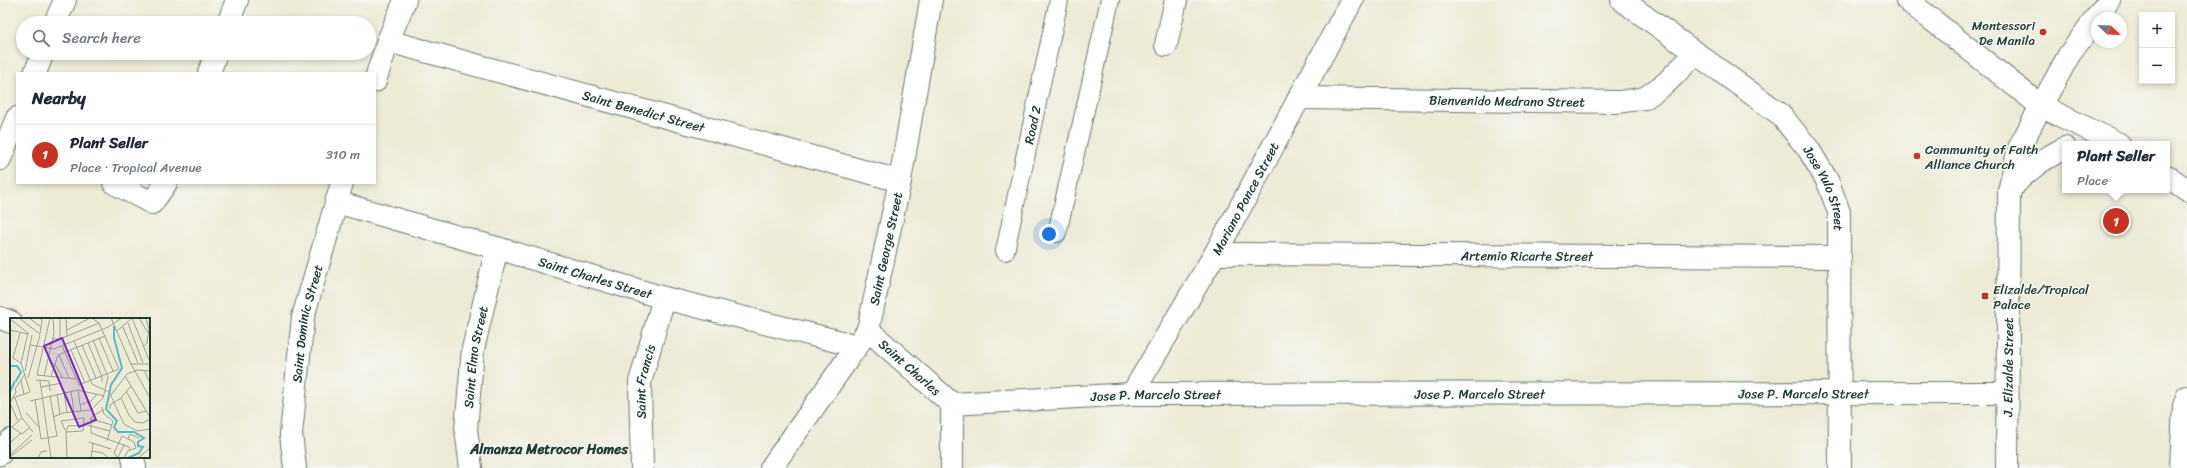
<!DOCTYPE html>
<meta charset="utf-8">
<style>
:root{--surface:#fff;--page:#f6f6f7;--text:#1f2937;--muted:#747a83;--line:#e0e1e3;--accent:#c8321e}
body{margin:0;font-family:Sriracha,sans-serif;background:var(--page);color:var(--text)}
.controls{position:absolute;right:12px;top:12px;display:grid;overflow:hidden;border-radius:0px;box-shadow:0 2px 6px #0003}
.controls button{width:36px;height:36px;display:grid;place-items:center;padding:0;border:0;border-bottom:1px solid var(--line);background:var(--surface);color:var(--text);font:20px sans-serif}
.compass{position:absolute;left:2091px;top:12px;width:36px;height:36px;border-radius:50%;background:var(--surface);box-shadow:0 2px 6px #0003;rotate:113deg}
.you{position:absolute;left:1049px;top:234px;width:14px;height:14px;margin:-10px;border:3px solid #fff;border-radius:50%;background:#1a73e8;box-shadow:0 0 0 6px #1a73e833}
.badge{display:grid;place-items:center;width:26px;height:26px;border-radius:50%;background:var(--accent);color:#fff;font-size:13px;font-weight:700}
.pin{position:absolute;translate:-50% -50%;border:2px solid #fff;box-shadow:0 1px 4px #0006}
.popup{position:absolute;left:2062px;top:141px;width:108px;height:52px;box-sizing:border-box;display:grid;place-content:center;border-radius:0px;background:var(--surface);filter:drop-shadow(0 1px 3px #0005);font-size:13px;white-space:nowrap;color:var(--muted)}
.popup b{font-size:15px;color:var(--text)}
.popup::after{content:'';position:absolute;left:50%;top:100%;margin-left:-8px;border:8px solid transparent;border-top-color:var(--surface)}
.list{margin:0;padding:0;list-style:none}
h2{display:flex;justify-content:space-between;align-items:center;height:52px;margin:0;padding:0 16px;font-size:17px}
h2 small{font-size:13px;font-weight:400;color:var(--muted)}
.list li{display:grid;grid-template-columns:26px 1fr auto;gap:12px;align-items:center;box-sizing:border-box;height:60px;padding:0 16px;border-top:1px solid var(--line)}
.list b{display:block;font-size:15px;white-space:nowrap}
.list p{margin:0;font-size:13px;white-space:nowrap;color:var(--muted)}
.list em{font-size:13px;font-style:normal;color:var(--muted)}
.icon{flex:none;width:22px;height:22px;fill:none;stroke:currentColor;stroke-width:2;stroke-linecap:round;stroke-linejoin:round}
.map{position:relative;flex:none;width:2187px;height:468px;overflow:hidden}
.search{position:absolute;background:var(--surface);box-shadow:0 2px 6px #0003;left:16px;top:16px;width:360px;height:44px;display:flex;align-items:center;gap:10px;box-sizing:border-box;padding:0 14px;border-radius:22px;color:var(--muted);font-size:15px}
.panel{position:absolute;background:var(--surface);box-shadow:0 2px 6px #0003;left:16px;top:72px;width:360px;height:112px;border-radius:0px}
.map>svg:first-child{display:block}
</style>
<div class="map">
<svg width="2187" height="468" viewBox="0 0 2187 468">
<rect width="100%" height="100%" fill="#f6f6f2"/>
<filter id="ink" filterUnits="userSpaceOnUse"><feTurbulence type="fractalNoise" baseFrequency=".025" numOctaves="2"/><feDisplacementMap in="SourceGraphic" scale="8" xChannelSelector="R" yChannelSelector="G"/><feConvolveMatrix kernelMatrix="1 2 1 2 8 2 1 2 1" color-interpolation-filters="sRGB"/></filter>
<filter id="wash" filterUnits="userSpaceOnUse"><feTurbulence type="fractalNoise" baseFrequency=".012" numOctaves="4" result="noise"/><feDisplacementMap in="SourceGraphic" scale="16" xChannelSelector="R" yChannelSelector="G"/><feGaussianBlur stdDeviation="0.9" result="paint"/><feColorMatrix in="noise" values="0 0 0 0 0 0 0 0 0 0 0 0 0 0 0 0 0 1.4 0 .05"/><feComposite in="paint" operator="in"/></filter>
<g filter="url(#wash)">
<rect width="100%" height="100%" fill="#edead5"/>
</g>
<g filter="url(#ink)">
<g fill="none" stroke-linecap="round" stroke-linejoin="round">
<g stroke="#677a6c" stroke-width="20">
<g id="pedestrian">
<path d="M1057 233 1110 0"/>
<path id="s1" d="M1005 251 1059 0"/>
</g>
</g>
<g stroke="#677a6c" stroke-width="24">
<g id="minor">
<path id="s2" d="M1622 0 1780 114 1809 150 1828 182 1839 212 1840 468"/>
<path d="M1907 0 2041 106 2069 55 2109 0"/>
<path d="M55 23 65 0"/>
<path d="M228 23 237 0"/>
<path id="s3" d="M388 41 900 181"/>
<path d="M1166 45 1176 0"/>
<path d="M35 73 43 53"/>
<path d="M209 73 216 53"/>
<path d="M375 81 388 41 405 0"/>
<path id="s4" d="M1299 98 1619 102 1645 98 1666 83 1696 53"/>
<path d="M0 159 17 118"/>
<path d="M114 183 152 203 166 183"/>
<path id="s5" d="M336 202 497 248 664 298 857 346"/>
<path id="s6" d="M1215 254 1840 257"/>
<path d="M0 318 11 322"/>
<path id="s7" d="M868 330 952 404"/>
<path id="s8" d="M1132 394 1215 254 1352 0"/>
<path id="s9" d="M952 404 1132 394 2007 393"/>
<path d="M0 454 11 440"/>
<path d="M133 457 135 468"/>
<path id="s10" d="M295 468 291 434 303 317 342 183"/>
<path id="s11" d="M471 468 466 429 473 349 497 248"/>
<path id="s12" d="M642 468 640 382 664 298"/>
<path id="s13" d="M771 468 868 330 900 181 931 0"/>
<path d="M952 468V404"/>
<path d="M2181 468 2184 406 2187 397"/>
</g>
</g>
<g stroke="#677a6c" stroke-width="24">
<g id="tertiary">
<path d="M2167 176 2187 190"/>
<path d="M2009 191C2025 171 2043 159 2065 148"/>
<path id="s14" d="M2007 468 2009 191 2019 148 2041 106 2119 144"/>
</g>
</g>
<use href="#pedestrian" stroke="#fff" stroke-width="18"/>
<use href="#minor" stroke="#fff" stroke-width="22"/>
<use href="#tertiary" stroke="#fff" stroke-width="22"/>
</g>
</g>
<g fill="#c8321e" stroke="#f6f6f2" stroke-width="1.5">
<circle cx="2043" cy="32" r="4"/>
<circle cx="1917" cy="156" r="4"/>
<rect x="1981" y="292" width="8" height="8" rx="2"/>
</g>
<g text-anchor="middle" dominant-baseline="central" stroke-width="3" stroke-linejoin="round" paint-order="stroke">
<g font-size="13" fill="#1f3d34" stroke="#f6f6f2" text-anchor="start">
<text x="2035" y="25" text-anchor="end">Montessori<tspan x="2035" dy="15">De Manila</tspan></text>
<text x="1925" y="149">Community of Faith<tspan x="1925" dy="15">Alliance Church</tspan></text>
<text x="1993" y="289">Elizalde/Tropical<tspan x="1993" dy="15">Palace</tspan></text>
</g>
<g font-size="13" fill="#1f3d34" stroke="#f6f6f2">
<text stroke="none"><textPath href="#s4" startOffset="208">Bienvenido Medrano Street</textPath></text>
<text stroke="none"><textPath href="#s3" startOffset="265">Saint Benedict Street</textPath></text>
<text stroke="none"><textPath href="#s1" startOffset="129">Road 2</textPath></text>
<text stroke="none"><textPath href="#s2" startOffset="283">Jose Yulo Street</textPath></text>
<text stroke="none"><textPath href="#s8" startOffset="226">Mariano Ponce Street</textPath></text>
<text stroke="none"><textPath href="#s13" startOffset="252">Saint George Street</textPath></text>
<text stroke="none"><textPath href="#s6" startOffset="312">Artemio Ricarte Street</textPath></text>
<text stroke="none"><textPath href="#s5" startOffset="270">Saint Charles Street</textPath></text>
<text stroke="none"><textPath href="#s10" startOffset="146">Saint Dominic Street</textPath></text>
<text stroke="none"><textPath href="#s11" startOffset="112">Saint Elmo Street</textPath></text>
<text stroke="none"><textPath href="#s7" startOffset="56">Saint Charles</textPath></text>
<text stroke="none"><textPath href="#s14" startOffset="101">J. Elizalde Street</textPath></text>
<text stroke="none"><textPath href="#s12" startOffset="87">Saint Francis</textPath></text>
<text stroke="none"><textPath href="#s9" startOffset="528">Jose P. Marcelo Street</textPath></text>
<text stroke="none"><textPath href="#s9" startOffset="852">Jose P. Marcelo Street</textPath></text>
<text stroke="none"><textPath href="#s9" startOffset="204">Jose P. Marcelo Street</textPath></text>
</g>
<g font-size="14" font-weight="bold" fill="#1f3d34" stroke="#f6f6f2">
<text x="549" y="449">Almanza Metrocor Homes</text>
</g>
</g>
<g transform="translate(10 318)">
<rect width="140" height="140" fill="#edead5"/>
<path fill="none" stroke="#53bdcf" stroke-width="2" d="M104 8V20L112 50 101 67 96 91 107 103 104 109 108 114H124L134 120 128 124V128L133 129 129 135 118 140M0 48H7L11 54 6 63M0 74 5 63"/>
<path fill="none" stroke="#9ba595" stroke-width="1" d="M9 0 30 16 32 2 30 0M19 0 31 9M40 0 27 57 66 61M56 0 57 18M101 0 121 46 140 80M129 0 139 16M0 1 18 15 11 45 20 74 3 80M118 5 133 45M113 9 128 45M0 12 18 16M57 12 80 0M107 13 122 0 140 44M10 15 3 40 11 45M89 20 103 53M42 21H50L89 5M50 21V0M64 23 82 66 99 74 114 106 127 113 140 111M78 25 92 59V64M21 27 44 31 98 9 112 0M72 27 86 60M52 28 69 67M134 28 137 25 139 11 136 0M61 32 75 65M49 37 59 60M44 45 52 59M121 46H140M134 52 140 65M15 53 22 17M34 58 44 15 43 0M41 58 48 37 95 18M115 58 140 99M18 60 30 17M11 62 14 76M26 62 39 63 40 73M30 63 41 140M69 67 109 51 89 5 82 0M31 69 52 65M68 72 71 93M61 73 64 94M116 73 128 95 136 93M54 75 57 94M47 76 50 96M101 77 117 56 127 52 140 53M5 80 12 100 23 114M111 80 119 97 125 104 133 105 140 101M25 81 31 121 47 118 40 78M20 83 68 72 94 78M70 87 81 83 87 76M92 89 94 96 103 103 97 123M100 91V87L111 80 121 68M93 92 81 99V115L119 129 120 132M16 95 29 109M43 99 53 95 81 92 93 80 98 59 83 22M81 101 102 107M8 103 0 85 6 74 5 71 15 56M0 108 12 116 19 110M2 109 12 100M55 112 51 103 74 100 73 113 56 114M118 121 120 116 129 120M79 124 101 131M0 125 11 115M82 133 93 135 98 140M0 137 22 117M0 139 22 122M108 139 114 127M28 140 31 134 37 133M57 140 56 113 58 108 77 107 100 113M81 140 83 125M108 140 104 135 112 118 124 124 126 130 118 133 114 140M128 140 140 130"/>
<path fill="#7b2cbf" fill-opacity="0.15" stroke="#7b2cbf" stroke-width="2" d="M52 20 86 102 69 109 34 28Z"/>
<rect width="140" height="140" fill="none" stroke="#1f3d34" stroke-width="2"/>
</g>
</svg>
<div class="controls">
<button>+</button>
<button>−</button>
</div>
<svg class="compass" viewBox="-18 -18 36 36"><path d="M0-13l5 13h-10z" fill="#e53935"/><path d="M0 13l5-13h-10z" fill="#747a83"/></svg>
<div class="you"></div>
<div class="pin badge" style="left:2116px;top:221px">1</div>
<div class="popup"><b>Plant Seller</b>Place</div>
<div class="search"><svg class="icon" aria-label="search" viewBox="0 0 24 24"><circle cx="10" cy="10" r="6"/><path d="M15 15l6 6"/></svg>Search here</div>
<section class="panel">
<h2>Nearby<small></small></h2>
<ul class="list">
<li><span class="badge">1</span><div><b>Plant Seller</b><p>Place · Tropical Avenue</p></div><em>310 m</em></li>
</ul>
</section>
</div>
